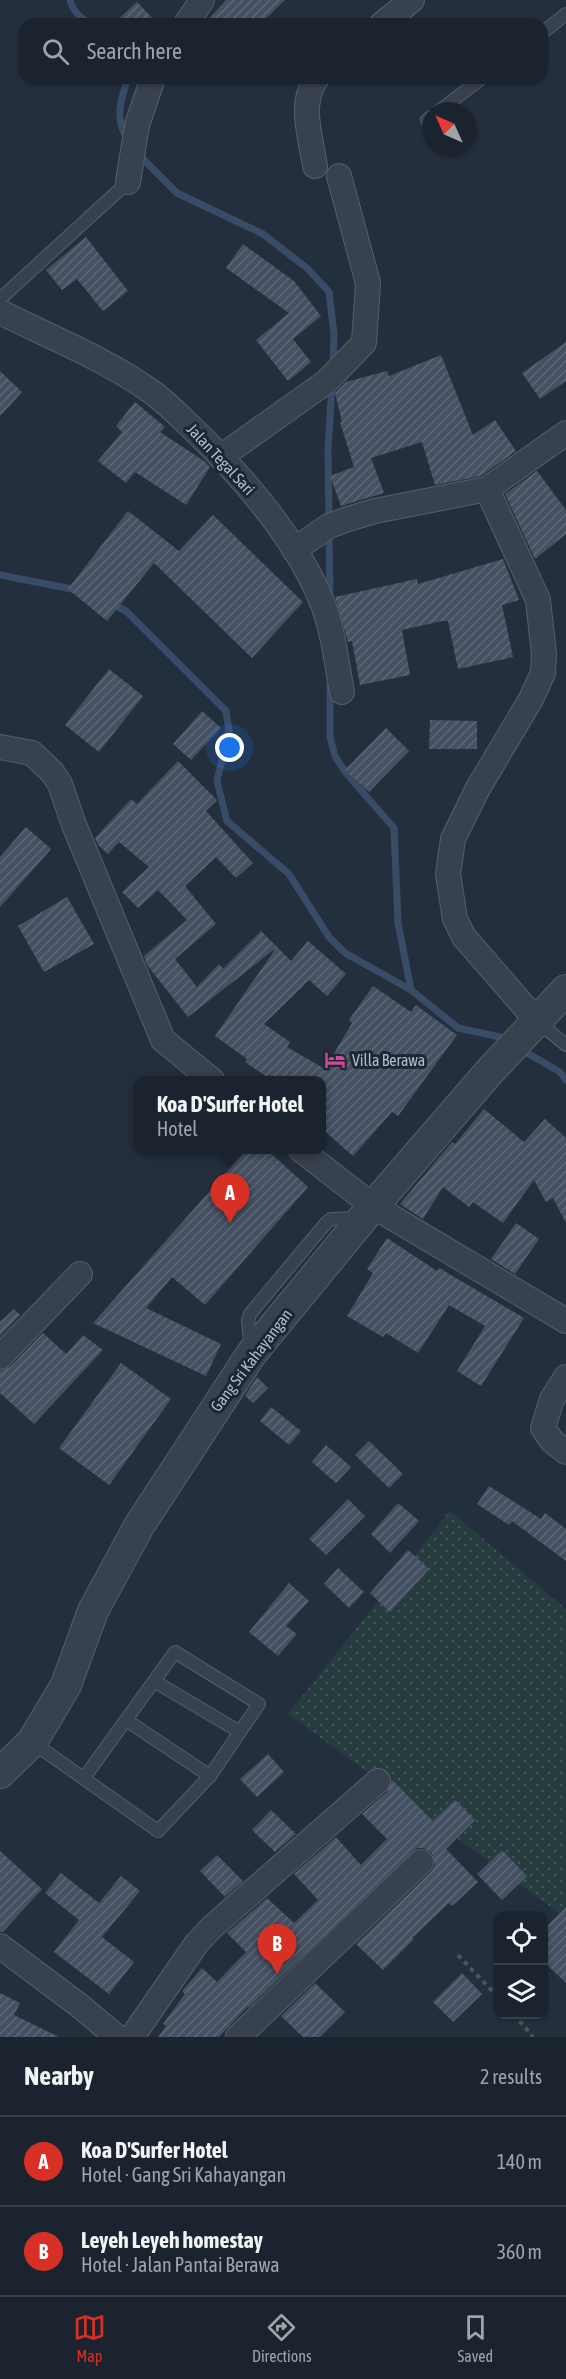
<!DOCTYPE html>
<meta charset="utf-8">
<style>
:root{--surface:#1b232e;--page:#282f3a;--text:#f1f3f6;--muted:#a0a4aa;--line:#39404a;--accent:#d93025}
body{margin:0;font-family:"Asap Condensed",sans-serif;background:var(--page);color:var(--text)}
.controls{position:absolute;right:18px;bottom:18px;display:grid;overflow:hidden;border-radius:12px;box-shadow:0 2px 4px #0004}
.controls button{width:54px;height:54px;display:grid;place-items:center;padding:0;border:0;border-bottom:2px solid var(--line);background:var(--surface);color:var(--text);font:30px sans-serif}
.compass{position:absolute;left:422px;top:102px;width:54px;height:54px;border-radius:50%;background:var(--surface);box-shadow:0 2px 4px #0004;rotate:315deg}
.you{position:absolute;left:230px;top:748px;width:21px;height:21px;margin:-15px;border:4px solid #fff;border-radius:50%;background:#1a73e8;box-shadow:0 0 0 9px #1a73e833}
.badge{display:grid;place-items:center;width:39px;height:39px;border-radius:50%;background:var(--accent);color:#fff;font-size:20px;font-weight:700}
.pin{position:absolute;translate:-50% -50px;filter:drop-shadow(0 2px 3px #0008)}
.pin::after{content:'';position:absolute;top:32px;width:21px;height:18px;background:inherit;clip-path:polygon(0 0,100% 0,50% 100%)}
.popup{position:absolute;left:134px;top:1076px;width:192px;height:78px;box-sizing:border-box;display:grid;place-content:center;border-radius:12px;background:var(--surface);filter:drop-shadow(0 2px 4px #0005);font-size:20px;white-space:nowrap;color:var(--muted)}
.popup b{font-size:22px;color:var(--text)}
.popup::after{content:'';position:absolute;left:50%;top:100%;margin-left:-12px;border:12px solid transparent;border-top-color:var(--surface)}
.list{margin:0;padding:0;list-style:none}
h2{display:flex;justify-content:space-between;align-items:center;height:78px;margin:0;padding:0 24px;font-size:26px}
h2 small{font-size:20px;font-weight:400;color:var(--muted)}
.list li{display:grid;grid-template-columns:39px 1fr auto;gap:18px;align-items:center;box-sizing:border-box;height:90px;padding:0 24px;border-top:2px solid var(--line)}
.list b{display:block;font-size:22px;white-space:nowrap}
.list p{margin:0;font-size:20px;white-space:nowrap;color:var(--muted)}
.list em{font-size:20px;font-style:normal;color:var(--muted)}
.icon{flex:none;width:33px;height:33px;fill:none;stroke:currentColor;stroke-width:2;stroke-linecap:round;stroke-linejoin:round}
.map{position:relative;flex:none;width:566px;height:2037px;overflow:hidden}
.search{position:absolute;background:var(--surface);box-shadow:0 2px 4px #0004;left:18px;right:18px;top:18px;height:66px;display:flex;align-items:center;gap:15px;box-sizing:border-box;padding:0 21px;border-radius:18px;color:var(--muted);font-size:22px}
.sheet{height:258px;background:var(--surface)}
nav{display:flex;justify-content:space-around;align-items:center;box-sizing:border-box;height:84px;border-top:2px solid var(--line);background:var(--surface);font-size:16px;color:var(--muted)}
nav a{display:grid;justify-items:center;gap:3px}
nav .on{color:var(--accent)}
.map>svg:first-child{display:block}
</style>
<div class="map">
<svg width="566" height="2037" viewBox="0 0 566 2037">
<defs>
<pattern id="grass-dots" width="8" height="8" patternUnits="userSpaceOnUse" patternTransform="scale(1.5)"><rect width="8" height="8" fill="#263c3f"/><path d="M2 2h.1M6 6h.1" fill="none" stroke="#435659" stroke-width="1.8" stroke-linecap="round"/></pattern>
<pattern id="building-hatch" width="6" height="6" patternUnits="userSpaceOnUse" patternTransform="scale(1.5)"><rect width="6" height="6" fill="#455162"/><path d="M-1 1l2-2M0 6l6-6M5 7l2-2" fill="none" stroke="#5d6877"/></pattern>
</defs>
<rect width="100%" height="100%" fill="#242f3e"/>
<path fill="url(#grass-dots)" d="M450 1511 566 1609V1918L288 1714Z"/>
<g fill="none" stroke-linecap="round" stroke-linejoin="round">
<g stroke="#394c67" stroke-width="7">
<path d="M70 0C73 11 82 21 93 24"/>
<path d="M127 138C114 118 121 99 128 78"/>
<path d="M139 155 177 193 263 234 308 269 329 292 334 334 333 366"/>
<path d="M329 522 328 449 332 384"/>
<path d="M329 533 330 597"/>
<path d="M0 575 77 590"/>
<path d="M112 604 126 611 226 711 229 731 217 781 227 821 289 874 329 937 345 953 411 990"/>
<path d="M330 686V737L335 756 346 773 394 828 398 923 411 990 458 1028 500 1037 508 1042"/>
<path d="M520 1049 560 1072 566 1080"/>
</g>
</g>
<g fill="url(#building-hatch)">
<path d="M226 0H285L260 24H204Z"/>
<path d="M137 2 158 24H113Z"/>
<path d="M86 237 128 291 103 311 77 279 62 290 46 270Z"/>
<path d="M243 244 294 281 321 316 293 339 311 362 288 381 256 340 289 313 226 268Z"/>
<path d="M566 342V381L540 399 522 373Z"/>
<path d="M441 355 473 435 495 420 516 451 481 476 435 485 422 442 371 458 384 493 341 506 330 476 354 467 340 422H342L335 393 346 382 387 371 389 376Z"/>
<path d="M0 371 22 392 0 416Z"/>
<path d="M135 402 165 427 160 432 204 461 210 467 186 505 135 472 126 483 98 461 122 432 116 426Z"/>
<path d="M537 471 566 510V534L535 559 505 494Z"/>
<path d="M128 511 179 551 213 515 303 602 252 658 154 563 107 621 68 589Z"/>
<path d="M503 559 519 600 502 605 513 657 458 669 448 621H442L402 630 410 675 360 685 352 641 348 642 335 597 417 579 418 584Z"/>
<path d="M109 669 143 696 99 752 65 725Z"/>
<path d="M202 711 221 728 191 760 173 744Z"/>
<path d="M430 720 477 721V749H429Z"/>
<path d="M386 728 409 751 369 792 345 770Z"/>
<path d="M178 761 217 800 206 811 253 863 236 878 216 857 185 886 216 924 175 959 197 987 219 964 223 969 261 931 291 961 308 941 346 974 327 996 309 980 264 1024 290 1042 287 1047 325 1069 352 1023 349 1020 373 986 411 1012 416 1005 457 1035 398 1116 392 1112 353 1156 321 1128V1080H278L268 1075 267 1077 245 1062 247 1059 215 1036 276 948 188 1017 147 965 144 956 187 920 158 890 138 908 122 892 149 867 119 842 108 854 98 845 95 838 131 799 137 804Z"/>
<path d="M26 827 51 849 0 907V857Z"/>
<path d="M67 897 94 944 44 972 18 926Z"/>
<path d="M484 1109 524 1142 545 1119 566 1138V1223L553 1198 546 1202 534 1180 503 1223 473 1202 469 1207 443 1187 423 1219 400 1204 452 1142 455 1144Z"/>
<path d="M247 1149H266L308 1187 205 1305 172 1277 146 1308 221 1344 206 1376 93 1323Z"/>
<path d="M516 1223 539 1239 515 1274 491 1259Z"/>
<path d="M387 1238 437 1271 439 1268 524 1318 481 1386 457 1371 485 1326 449 1305 418 1353 386 1333 383 1337 347 1316 373 1273 367 1269Z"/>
<path d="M14 1309 20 1315 0 1336V1322Z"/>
<path d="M43 1333 66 1354 83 1335 103 1350 34 1424 0 1393V1371L10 1367Z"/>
<path d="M121 1363 171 1399 109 1485 59 1448Z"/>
<path d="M257 1377 268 1388 253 1403 245 1396Z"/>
<path d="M271 1407 301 1431 289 1445 260 1421Z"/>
<path d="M369 1441 403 1474 389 1488 355 1455Z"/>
<path d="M326 1445 351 1467 336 1483 312 1462Z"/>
<path d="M489 1486 541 1519 545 1513 566 1529V1561L512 1521 509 1525 477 1504Z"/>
<path d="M348 1499 365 1516 326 1555 309 1539Z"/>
<path d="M398 1503 419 1521 390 1553 371 1534Z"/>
<path d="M408 1550 429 1569 390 1612 370 1593Z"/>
<path d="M338 1568 364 1592 349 1608 324 1584Z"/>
<path d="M289 1583 309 1601 286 1626 297 1634 278 1656 249 1632Z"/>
<path d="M268 1754 284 1772 257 1797 240 1779Z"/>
<path d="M392 1780 433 1821 455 1800 475 1820 446 1849 478 1882 452 1906 449 1903 412 1938 414 1939 383 1970 356 1944 431 1872 435 1865 432 1853 424 1848H417L248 2008 247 2007 219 2037H158L166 2026 163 2024 185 1994 182 1991 202 1968 217 1982 246 1952 227 1933 267 1898 294 1923 318 1900 294 1874 336 1837 361 1865 387 1839 362 1814 387 1792Z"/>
<path d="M271 1810 296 1834 275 1852 252 1830Z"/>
<path d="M502 1850 527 1876 502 1900 477 1874Z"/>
<path d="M0 1851 42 1889 3 1932H0Z"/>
<path d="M217 1855 243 1881 225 1897 200 1871Z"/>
<path d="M61 1873 99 1903 121 1876 140 1891 102 1937 134 1962 109 1994 54 1952 79 1920 45 1893Z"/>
<path d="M566 1907V1983L543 1961V1930Z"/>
<path d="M462 1973 482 1994 453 2022 433 2002Z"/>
<path d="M315 1983 345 2012 320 2037H303L281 2016Z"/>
<path d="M0 1993 20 2003 14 2015 59 2037H0Z"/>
</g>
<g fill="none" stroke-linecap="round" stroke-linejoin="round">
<g stroke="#565f6c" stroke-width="14">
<g id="service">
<path d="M542 33 566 14"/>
<path d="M439 111 482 78"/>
<path d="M427 120 431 117"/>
<path d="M0 299 128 182"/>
<path d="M537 1021 566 1045"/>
<path d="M251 1349 248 1321 250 1314 326 1223 331 1219 358 1218"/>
<path d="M154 1681 240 1732"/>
<path d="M126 1720 210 1776"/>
<path d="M32 1742 158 1831 210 1776 259 1704 175 1652 84 1778"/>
</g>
</g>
<g stroke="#565f6c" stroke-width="26">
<g id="minor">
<path d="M186 24 202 0"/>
<path d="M382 24 412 0"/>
<path d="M315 166C311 138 298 103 317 78"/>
<path d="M128 182 137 125 153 78"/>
<path d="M0 312C50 337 103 358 149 390 164 400 177 414 190 426 239 473 292 533 319 595 333 626 336 660 342 692"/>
<path d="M222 456 326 382 364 343 368 283 339 176"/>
<path d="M487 489 538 600 544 654 543 673 531 699 477 790 453 839 448 874 455 919 464 937 536 1020"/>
<path d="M294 550 329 526 348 519 375 511 487 489 566 433"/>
<path d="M0 747 32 753 52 772 60 784 74 825 163 1040 212 1080"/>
<path d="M301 1150 373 1206 566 1321"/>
<path d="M0 1357 80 1274"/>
<path d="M566 1377 552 1399 543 1428 552 1441 566 1452"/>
<path d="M0 1946 80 2006 117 2037"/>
<path d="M132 2037 197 1943 211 1928 378 1781"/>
<path d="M238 2037 421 1862"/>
</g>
</g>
<g stroke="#565f6c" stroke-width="32">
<path id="tertiary" d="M0 1773 32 1742 66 1685 93 1611 139 1526 252 1353 363 1218 490 1071 566 990"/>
</g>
<g stroke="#44595c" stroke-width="4" stroke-dasharray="4.5 4.5" stroke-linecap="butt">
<path d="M458 1955 498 1997"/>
<path d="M514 2014 533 2037"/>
</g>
<use href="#service" stroke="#38414e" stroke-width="12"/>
<use href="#minor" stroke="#38414e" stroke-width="24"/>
<use href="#tertiary" stroke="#38414e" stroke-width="30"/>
</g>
<defs>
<g id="hotel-bare" transform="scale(1.62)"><path d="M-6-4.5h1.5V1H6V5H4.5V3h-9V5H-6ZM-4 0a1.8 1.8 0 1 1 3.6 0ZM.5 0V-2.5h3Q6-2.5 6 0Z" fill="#d1479c" stroke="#1d2633" stroke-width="2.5" paint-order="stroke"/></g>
</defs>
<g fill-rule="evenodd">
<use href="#hotel-bare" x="335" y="1060"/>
</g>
<g text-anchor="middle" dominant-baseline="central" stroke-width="6" stroke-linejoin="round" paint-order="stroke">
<g font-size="16" fill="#b4bcc9" stroke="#1d2633">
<text transform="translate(221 459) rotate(47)">Jalan Tegal Sari</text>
<text transform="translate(251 1360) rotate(-53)">Gang Sri Kahayangan</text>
</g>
<g font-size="16" fill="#b4bcc9" stroke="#1d2633" text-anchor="start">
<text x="352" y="1060">Villa Berawa</text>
</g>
</g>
</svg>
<div class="controls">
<button><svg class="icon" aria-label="locate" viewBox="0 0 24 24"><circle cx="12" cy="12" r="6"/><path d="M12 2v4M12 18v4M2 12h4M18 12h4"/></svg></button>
<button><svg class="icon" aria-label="layers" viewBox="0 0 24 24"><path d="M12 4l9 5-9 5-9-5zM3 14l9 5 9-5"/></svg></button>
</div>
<svg class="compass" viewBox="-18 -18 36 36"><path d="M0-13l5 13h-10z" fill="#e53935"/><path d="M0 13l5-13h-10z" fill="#a0a4aa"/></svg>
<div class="you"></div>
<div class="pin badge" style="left:230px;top:1223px">A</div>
<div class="popup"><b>Koa D'Surfer Hotel</b>Hotel</div>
<div class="pin badge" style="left:277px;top:1974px">B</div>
<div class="search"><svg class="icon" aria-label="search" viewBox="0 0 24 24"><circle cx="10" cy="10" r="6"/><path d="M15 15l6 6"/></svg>Search here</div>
</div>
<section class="sheet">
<h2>Nearby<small>2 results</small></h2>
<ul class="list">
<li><span class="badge">A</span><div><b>Koa D'Surfer Hotel</b><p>Hotel · Gang Sri Kahayangan</p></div><em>140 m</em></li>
<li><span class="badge">B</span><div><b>Leyeh Leyeh homestay</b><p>Hotel · Jalan Pantai Berawa</p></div><em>360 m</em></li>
</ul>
</section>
<nav>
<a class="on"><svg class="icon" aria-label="map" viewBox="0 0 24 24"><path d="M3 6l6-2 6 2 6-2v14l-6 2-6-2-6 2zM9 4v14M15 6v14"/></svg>Map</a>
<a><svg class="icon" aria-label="directions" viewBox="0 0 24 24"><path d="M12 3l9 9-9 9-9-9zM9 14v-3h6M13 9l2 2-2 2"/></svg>Directions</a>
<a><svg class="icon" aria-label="saved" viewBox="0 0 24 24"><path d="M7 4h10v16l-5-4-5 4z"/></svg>Saved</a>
</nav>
